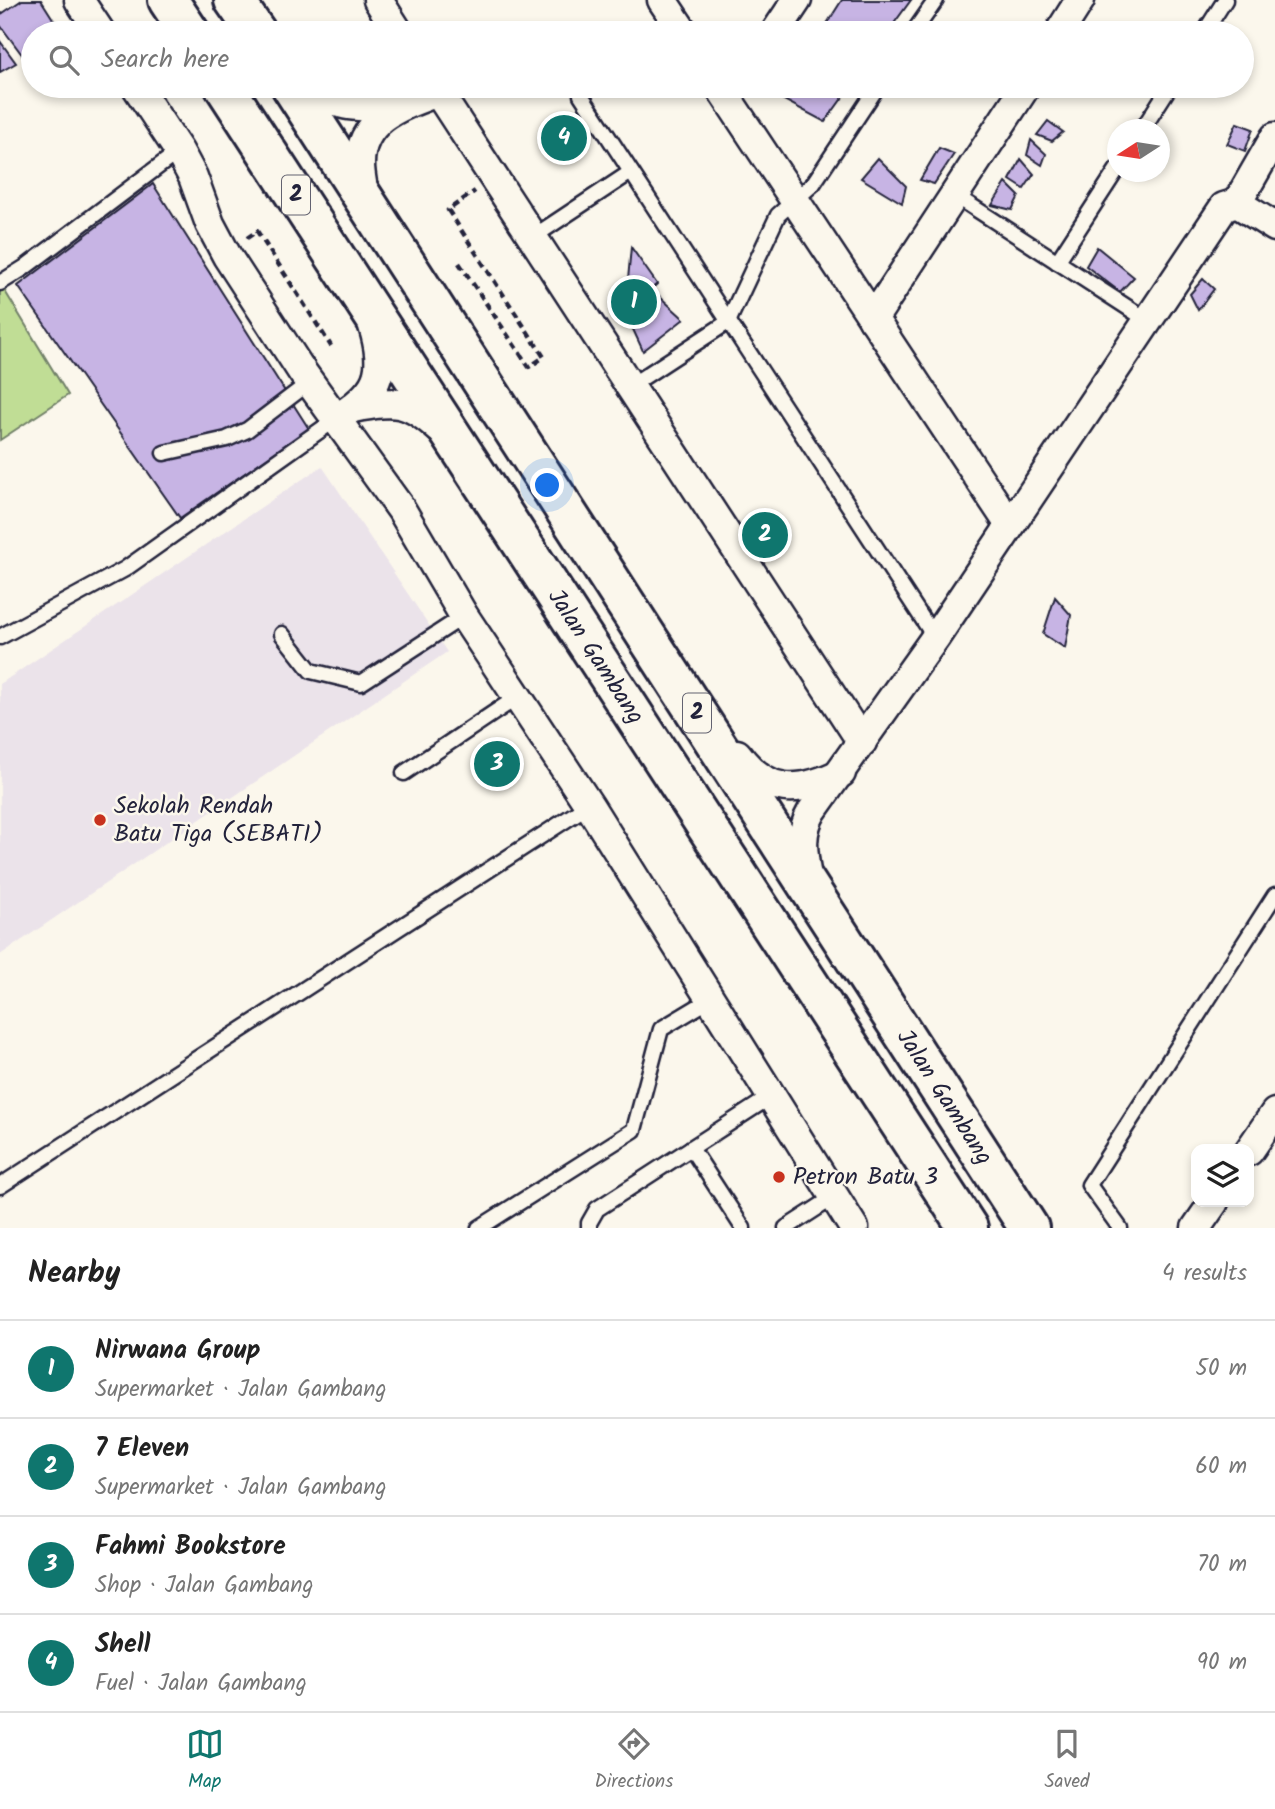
<!DOCTYPE html>
<meta charset="utf-8">
<style>
:root{--surface:#fff;--page:#f2f2f2;--text:#222;--muted:#767676;--line:#e0e0e0;--accent:#0f766e}
body{margin:0;font-family:Kalam,sans-serif;background:var(--page);color:var(--text)}
.controls{position:absolute;right:21px;bottom:21px;display:grid;overflow:hidden;border-radius:14px;box-shadow:0 4px 10px #0003}
.controls button{width:63px;height:63px;display:grid;place-items:center;padding:0;border:0;border-bottom:2px solid var(--line);background:var(--surface);color:var(--text);font:35px sans-serif}
.compass{position:absolute;left:1107px;top:119px;width:63px;height:63px;border-radius:50%;background:var(--surface);box-shadow:0 4px 10px #0003;rotate:258deg}
.you{position:absolute;left:548px;top:486px;width:24px;height:24px;margin:-18px;border:5px solid #fff;border-radius:50%;background:#1a73e8;box-shadow:0 0 0 10px #1a73e833}
.badge{display:grid;place-items:center;width:46px;height:46px;border-radius:50%;background:var(--accent);color:#fff;font-size:23px;font-weight:700}
.pin{position:absolute;translate:-50% -50%;border:4px solid #fff;box-shadow:0 2px 7px #0006}
.list{margin:0;padding:0;list-style:none}
h2{display:flex;justify-content:space-between;align-items:center;height:91px;margin:0;padding:0 28px;font-size:30px}
h2 small{font-size:23px;font-weight:400;color:var(--muted)}
.list li{display:grid;grid-template-columns:46px 1fr auto;gap:21px;align-items:center;box-sizing:border-box;height:98px;padding:0 28px;border-top:2px solid var(--line)}
.list b{display:block;font-size:26px;white-space:nowrap}
.list p{margin:0;font-size:23px;white-space:nowrap;color:var(--muted)}
.list em{font-size:23px;font-style:normal;color:var(--muted)}
.icon{flex:none;width:38px;height:38px;fill:none;stroke:currentColor;stroke-width:2;stroke-linecap:round;stroke-linejoin:round}
.map{position:relative;flex:none;width:1275px;height:1228px;overflow:hidden}
.search{position:absolute;background:var(--surface);box-shadow:0 4px 10px #0003;left:21px;right:21px;top:21px;height:77px;display:flex;align-items:center;gap:18px;box-sizing:border-box;padding:0 24px;border-radius:38px;color:var(--muted);font-size:26px}
.sheet{height:483px;background:var(--surface)}
nav{display:flex;justify-content:space-around;align-items:center;box-sizing:border-box;height:98px;border-top:2px solid var(--line);background:var(--surface);font-size:19px;color:var(--muted)}
nav a{display:grid;justify-items:center;gap:4px}
nav .on{color:var(--accent)}
.map>svg:first-child{display:block}
</style>
<div class="map">
<svg width="1275" height="1228" viewBox="0 0 1275 1228">
<rect width="100%" height="100%" fill="#fbf7ec"/>
<filter id="ink" filterUnits="userSpaceOnUse"><feTurbulence type="fractalNoise" baseFrequency=".0143" numOctaves="2"/><feDisplacementMap in="SourceGraphic" scale="14" xChannelSelector="R" yChannelSelector="G"/><feConvolveMatrix kernelMatrix="1 2 1 2 8 2 1 2 1" color-interpolation-filters="sRGB"/></filter>
<g filter="url(#ink)">
<path fill="#ebe3ea" d="M322 466 447 652 0 955V684Z"/>
<path fill="#c0dd95" stroke="#718068" stroke-width="2" d="M0 283 68 395 0 440Z"/>
<g fill="#c7b4e4" stroke="#22223b" stroke-width="2">
<path d="M22 0H41L62 33H33V56L26 60 0 25V15Z"/>
<path d="M842 0H911L887 33H821Z"/>
<path d="M0 41 16 63 0 72Z"/>
<path d="M788 86H851L825 122 780 98Z"/>
<path d="M1048 121 1063 132 1052 141 1037 135Z"/>
<path d="M1237 123 1253 129 1245 151 1227 144Z"/>
<path d="M1031 140 1046 154 1042 165 1027 155Z"/>
<path d="M939 148 954 154 934 184 920 180Z"/>
<path d="M878 158 906 186 902 203 861 178Z"/>
<path d="M1021 159 1034 174 1024 189 1010 180Z"/>
<path d="M1006 183 1019 196 1012 210 992 205Z"/>
<path d="M153 184 309 429 180 518 18 286Z"/>
<path d="M631 247 657 284 625 312Z"/>
<path d="M1097 247 1134 277 1120 292 1086 266Z"/>
<path d="M1203 279 1214 289 1198 310 1190 294Z"/>
<path d="M659 296 684 319 643 351 625 312Z"/>
<path d="M1055 597 1071 615 1065 648 1043 634Z"/>
</g>
<g fill="none" stroke-linecap="round" stroke-linejoin="round">
<g stroke="#22223b" stroke-width="19">
<g id="lane">
<path d="M913 33 936 0"/>
<path d="M1204 33 1225 0"/>
<path d="M581 95 935 638"/>
<path d="M1142 130 1170 86"/>
<path d="M956 196 1147 320"/>
<path d="M533 237 631 172"/>
<path d="M1057 262 1118 168"/>
<path d="M0 283 24 268 179 151"/>
<path d="M630 386 728 322 778 215 813 184 878 86"/>
<path d="M164 453 227 439 247 430 310 382"/>
<path d="M282 634 311 671 361 683 464 616"/>
<path d="M0 637 125 569 336 419"/>
<path d="M404 773 519 696"/>
<path d="M691 1148 743 1228"/>
<path d="M0 1186 589 805"/>
<path d="M479 1228 634 1130 661 1029 711 999"/>
<path d="M589 1228V1223L597 1209 770 1097"/>
<path d="M786 1228 834 1197"/>
<path d="M1120 1228 1089 1185 1275 895"/>
</g>
</g>
<g stroke="#22223b" stroke-width="33">
<g id="street">
<path d="M79 0 101 33"/>
<path d="M378 0 399 33"/>
<path d="M662 0 684 33"/>
<path d="M775 33 797 0"/>
<path d="M1059 33 1080 0"/>
<path d="M136 86 179 151 193 177 210 224 227 256 303 373 401 509 464 616 589 805 854 1228"/>
<path d="M303 86C331 108 362 107 397 107"/>
<path d="M434 86 862 742"/>
<path d="M719 86 1010 525"/>
<path d="M364 197C363 186 360 175 360 164 360 118 403 105 438 92"/>
<path d="M1237 203 1275 137"/>
<path d="M873 319 1026 86"/>
<path d="M353 408C396 400 407 399 440 429"/>
<path d="M336 419C378 392 388 374 373 326"/>
<path d="M737 754C767 795 798 794 841 773"/>
<path d="M807 878C803 853 799 833 812 811L935 638 1224 207 1237 203 1275 227"/>
<path d="M1249 1151 1275 1113"/>
<path d="M1196 1228 1214 1202"/>
</g>
</g>
<g stroke="#22223b" stroke-width="44">
<g id="highway">
<path d="M168 0 190 33"/>
<path d="M234 0 257 33"/>
<path id="s1" d="M224 86 968 1228"/>
<path id="s2" d="M291 86 1029 1228"/>
</g>
</g>
<g stroke="#22223b" stroke-width="4.5" stroke-dasharray="7 5" stroke-linecap="butt">
<path d="M247 238 257 231 331 346"/>
<path d="M459 263 529 367 544 357 448 210 475 191"/>
</g>
<use href="#lane" stroke="#fbf7ec" stroke-width="14"/>
<use href="#street" stroke="#fbf7ec" stroke-width="28"/>
<use href="#highway" stroke="#fbf7ec" stroke-width="38"/>
</g>
</g>
<g fill="#c8321e" stroke="#fbf7ec" stroke-width="2.5">
<circle cx="100" cy="820" r="7"/>
<circle cx="779" cy="1177" r="7"/>
</g>
<g text-anchor="middle" dominant-baseline="central" stroke-width="5" stroke-linejoin="round" paint-order="stroke">
<g fill="#fbf7ec" stroke="#636270" stroke-width="2">
<rect x="282" y="175.5" width="28" height="39" rx="5"/>
<rect x="683" y="693.5" width="28" height="39" rx="5"/>
</g>
<g font-size="23" font-weight="bold" fill="#22223b">
<text x="296" y="195">2</text>
<text x="697" y="713">2</text>
</g>
<g font-size="24" fill="#22223b" stroke="#fbf7ec">
<text stroke="none"><textPath href="#s1" startOffset="681">Jalan Gambang</textPath></text>
<text stroke="none"><textPath href="#s2" startOffset="1204">Jalan Gambang</textPath></text>
</g>
<g font-size="24" fill="#22223b" stroke="#fbf7ec" text-anchor="start">
<text x="114" y="806">Sekolah Rendah<tspan x="114" dy="28">Batu Tiga (SEBATI)</tspan></text>
<text x="793" y="1177">Petron Batu 3</text>
</g>
</g>
</svg>
<div class="controls">
<button><svg class="icon" aria-label="layers" viewBox="0 0 24 24"><path d="M12 4l9 5-9 5-9-5zM3 14l9 5 9-5"/></svg></button>
</div>
<svg class="compass" viewBox="-18 -18 36 36"><path d="M0-13l5 13h-10z" fill="#e53935"/><path d="M0 13l5-13h-10z" fill="#767676"/></svg>
<div class="you"></div>
<div class="pin badge" style="left:634px;top:302px">1</div>
<div class="pin badge" style="left:765px;top:535px">2</div>
<div class="pin badge" style="left:497px;top:764px">3</div>
<div class="pin badge" style="left:564px;top:138px">4</div>
<div class="search"><svg class="icon" aria-label="search" viewBox="0 0 24 24"><circle cx="10" cy="10" r="6"/><path d="M15 15l6 6"/></svg>Search here</div>
</div>
<section class="sheet">
<h2>Nearby<small>4 results</small></h2>
<ul class="list">
<li><span class="badge">1</span><div><b>Nirwana Group</b><p>Supermarket · Jalan Gambang</p></div><em>50 m</em></li>
<li><span class="badge">2</span><div><b>7 Eleven</b><p>Supermarket · Jalan Gambang</p></div><em>60 m</em></li>
<li><span class="badge">3</span><div><b>Fahmi Bookstore</b><p>Shop · Jalan Gambang</p></div><em>70 m</em></li>
<li><span class="badge">4</span><div><b>Shell</b><p>Fuel · Jalan Gambang</p></div><em>90 m</em></li>
</ul>
</section>
<nav>
<a class="on"><svg class="icon" aria-label="map" viewBox="0 0 24 24"><path d="M3 6l6-2 6 2 6-2v14l-6 2-6-2-6 2zM9 4v14M15 6v14"/></svg>Map</a>
<a><svg class="icon" aria-label="directions" viewBox="0 0 24 24"><path d="M12 3l9 9-9 9-9-9zM9 14v-3h6M13 9l2 2-2 2"/></svg>Directions</a>
<a><svg class="icon" aria-label="saved" viewBox="0 0 24 24"><path d="M7 4h10v16l-5-4-5 4z"/></svg>Saved</a>
</nav>
